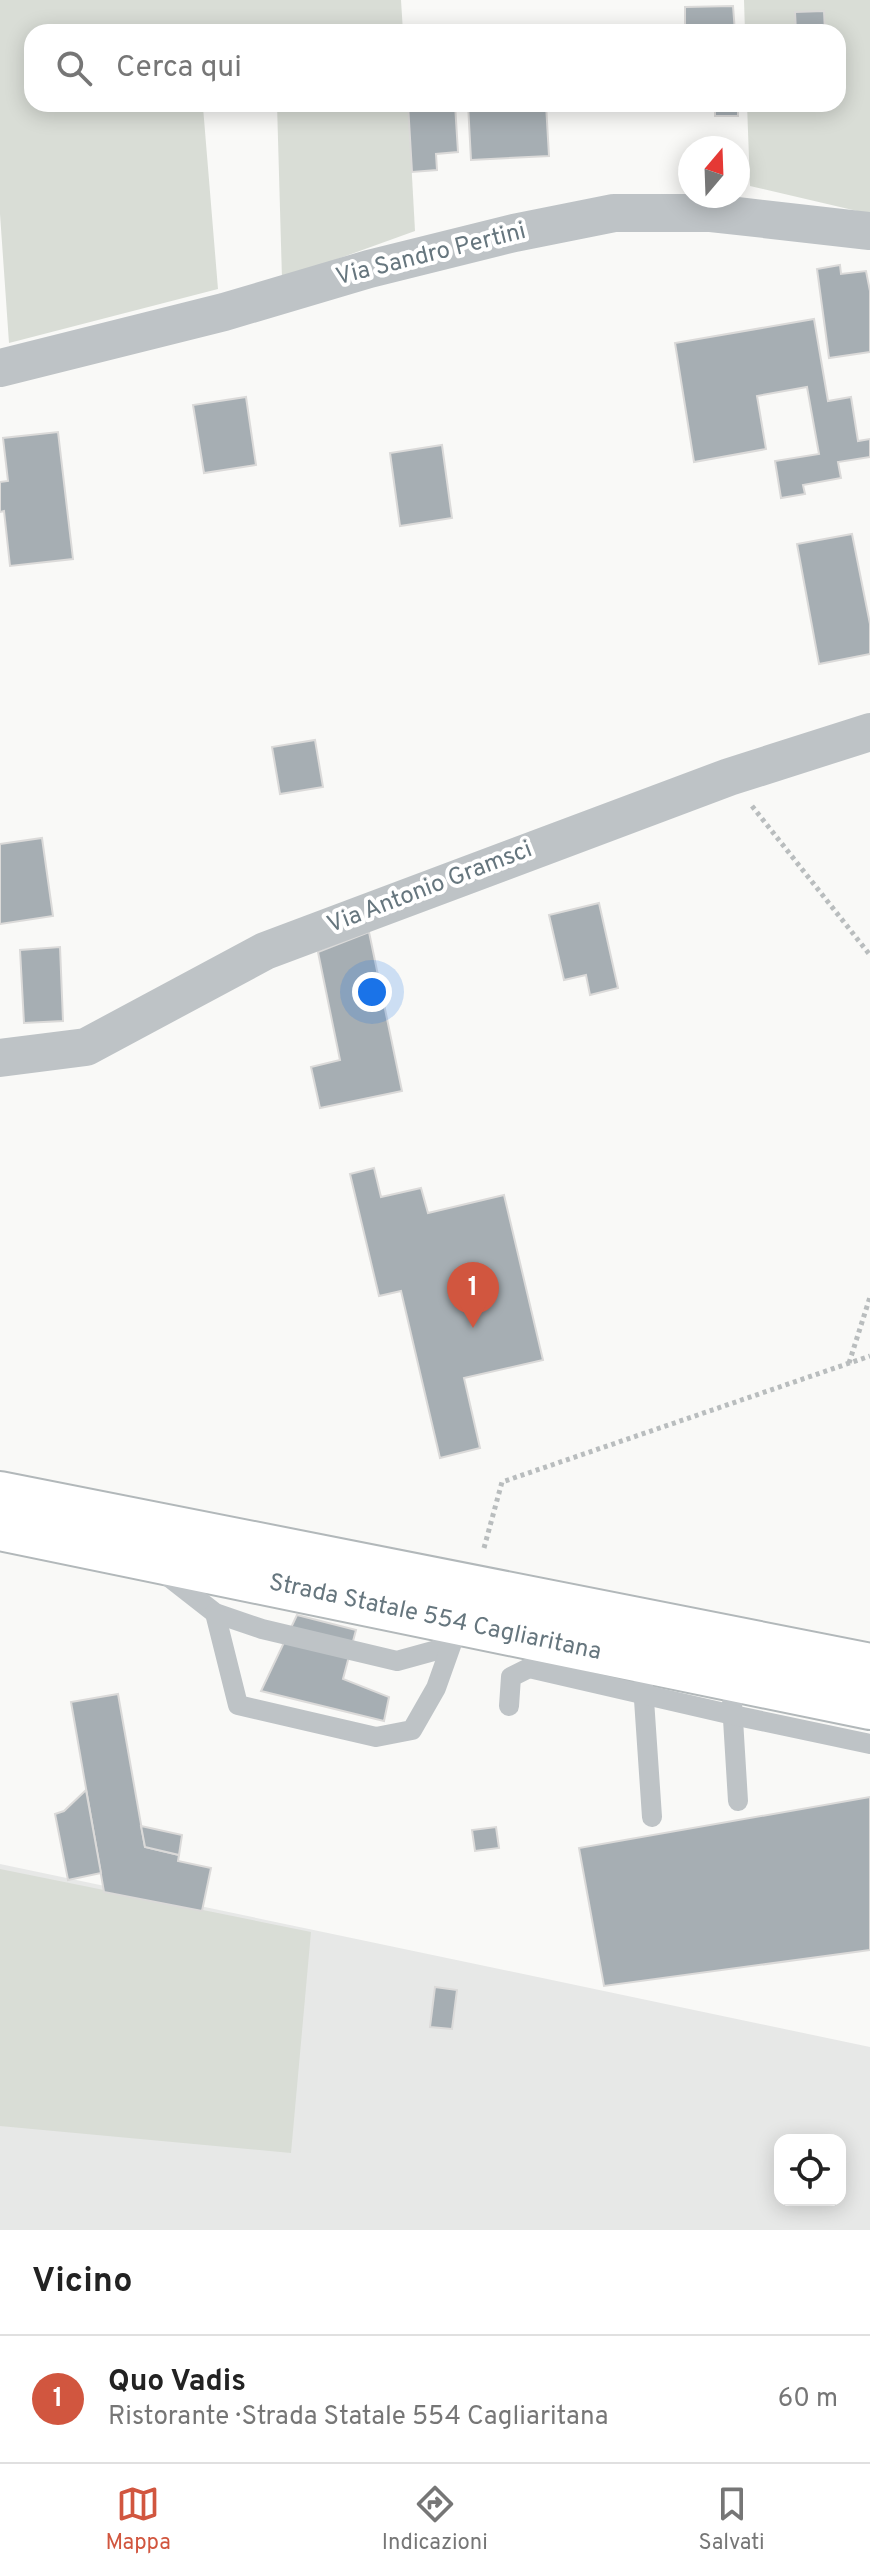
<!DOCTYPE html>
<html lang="it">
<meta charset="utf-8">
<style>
:root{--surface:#fff;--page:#f2f2f2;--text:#222;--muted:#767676;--line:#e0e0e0;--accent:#d1563f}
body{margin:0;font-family:Overpass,sans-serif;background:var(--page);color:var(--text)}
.controls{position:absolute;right:24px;bottom:24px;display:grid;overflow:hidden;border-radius:16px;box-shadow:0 4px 20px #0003}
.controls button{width:72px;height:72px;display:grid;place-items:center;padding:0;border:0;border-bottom:2px solid var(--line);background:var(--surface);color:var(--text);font:40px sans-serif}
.compass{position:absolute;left:678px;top:136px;width:72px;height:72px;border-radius:50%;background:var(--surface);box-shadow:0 4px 20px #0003;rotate:19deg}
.you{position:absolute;left:372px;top:992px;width:28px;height:28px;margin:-20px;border:6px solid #fff;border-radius:50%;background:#1a73e8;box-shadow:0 0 0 12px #1a73e833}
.badge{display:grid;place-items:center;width:52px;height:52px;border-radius:50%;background:var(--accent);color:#fff;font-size:26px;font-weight:700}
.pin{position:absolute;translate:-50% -66px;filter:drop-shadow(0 2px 4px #0008)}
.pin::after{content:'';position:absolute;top:42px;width:28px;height:24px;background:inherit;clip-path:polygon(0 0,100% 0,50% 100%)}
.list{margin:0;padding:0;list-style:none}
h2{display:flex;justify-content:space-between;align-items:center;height:104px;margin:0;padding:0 32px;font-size:34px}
h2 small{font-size:26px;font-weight:400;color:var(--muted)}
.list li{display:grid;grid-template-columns:52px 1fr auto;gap:24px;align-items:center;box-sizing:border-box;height:128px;padding:0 32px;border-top:2px solid var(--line)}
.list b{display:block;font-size:30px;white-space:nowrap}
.list p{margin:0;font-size:26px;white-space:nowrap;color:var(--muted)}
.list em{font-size:26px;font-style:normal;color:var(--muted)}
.icon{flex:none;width:44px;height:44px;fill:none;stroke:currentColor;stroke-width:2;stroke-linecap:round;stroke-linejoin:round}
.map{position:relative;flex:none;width:870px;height:2230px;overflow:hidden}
.search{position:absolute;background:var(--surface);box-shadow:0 4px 20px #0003;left:24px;right:24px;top:24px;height:88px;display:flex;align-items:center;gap:20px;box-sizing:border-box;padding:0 28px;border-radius:24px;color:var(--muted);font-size:30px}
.sheet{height:232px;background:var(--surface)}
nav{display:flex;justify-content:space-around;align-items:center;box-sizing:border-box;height:112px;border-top:2px solid var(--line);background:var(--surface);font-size:22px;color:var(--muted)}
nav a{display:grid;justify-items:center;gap:4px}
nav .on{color:var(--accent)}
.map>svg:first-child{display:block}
</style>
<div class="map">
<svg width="870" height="2230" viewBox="0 0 870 2230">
<rect width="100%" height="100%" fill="#f9f9f7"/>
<path fill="#e7e8e7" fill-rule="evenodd" d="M0 1864 870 2047V2230H0ZM780 2140H840V2200H780Z"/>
<g fill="#d9ddd6">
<path d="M0 0H401L403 32H32V104H216L203 107 218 289 9 343 0 214Z"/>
<path d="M744 0H870V214L750 186 747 104H838V32H745Z"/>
<path d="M277 104H408L415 231 282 279Z"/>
<path d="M0 1869 311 1932 291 2153 0 2126Z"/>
</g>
<g fill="#a6aeb3" stroke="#dbdad9" stroke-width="2">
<path d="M733 6 735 32H685V7Z"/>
<path d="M824 11 825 32H796L795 12Z"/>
<path d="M408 104H455L458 152 436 154 437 170 412 172Z"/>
<path d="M468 104H546L549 156 471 160Z"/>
<rect x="715" y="104" width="23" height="12"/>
<path d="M840 265 841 274 866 271 870 291V352L829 358 817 269Z"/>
<path d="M814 319 828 401 851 397 858 441 870 439V457L838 462 841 478 803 485 805 494 781 498 775 461 819 454 807 387 757 396 766 449 694 462 675 343Z"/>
<path d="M246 397 256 465 204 473 193 405Z"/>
<path d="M58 432 73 559 10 566 4 511 0 512V482L8 481 3 438Z"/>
<path d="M442 445 452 518 400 526 390 453Z"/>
<path d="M852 534 870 624V654L819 664 797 544Z"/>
<path d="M315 740 323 787 280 794 272 747Z"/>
<path d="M42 838 53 916 0 924V844Z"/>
<path d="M599 903 618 988 590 995 586 975 564 980 549 915Z"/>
<path d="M369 932 402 1091 320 1108 311 1067 340 1060 318 952Z"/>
<path d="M60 947 63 1021 24 1023 20 950Z"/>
<path d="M374 1168 381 1197 421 1188 428 1213 504 1195 543 1360 464 1378 480 1448 440 1458 401 1291 379 1296 350 1174Z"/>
<path d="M297 1615 356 1630 343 1679 389 1697 384 1721 261 1691Z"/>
<path d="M118 1694 145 1847 179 1855 178 1861 211 1868 202 1911 104 1892 71 1702Z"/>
<path d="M86 1790 101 1873 68 1880 55 1814 64 1811Z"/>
<path d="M870 1797V1950L604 1986 579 1848Z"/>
<path d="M141 1826 182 1835 179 1855 145 1847Z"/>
<path d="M496 1827 499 1848 475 1851 472 1830Z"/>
<path d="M435 1987 457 1990 452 2029 430 2027Z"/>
</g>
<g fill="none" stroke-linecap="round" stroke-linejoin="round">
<g stroke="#b2b8ba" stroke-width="48">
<g id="primary">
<path d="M0 1494 870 1666"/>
<path d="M0 1528 870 1707"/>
</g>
</g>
<g stroke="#b9bdbe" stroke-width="5" stroke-dasharray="4 4" stroke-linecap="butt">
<path d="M752 806 870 955"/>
<path d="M849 1363 870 1297"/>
<path d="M484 1548 502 1482 870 1356"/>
</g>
<g stroke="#bec3c6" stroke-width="20">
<path d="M160 1570 215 1613 262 1629 397 1661 437 1650 454 1633"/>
<path d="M215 1613 238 1705 376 1737 412 1730 436 1688 457 1629"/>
<path d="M643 1685 652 1817"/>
<path d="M732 1703 738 1801"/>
<path d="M509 1706 511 1677 529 1668 733 1715 870 1744"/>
</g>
<g stroke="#bec3c6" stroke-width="38">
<path d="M0 368 224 312 369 269 514 233 614 213H711L870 231"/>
<path d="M0 1058 86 1047 265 951 729 777 870 732"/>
</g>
<use href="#primary" stroke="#fff" stroke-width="44"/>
</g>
<g text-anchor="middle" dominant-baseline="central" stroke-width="8" stroke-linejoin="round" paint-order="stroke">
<g font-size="24" fill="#66767e" stroke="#fff">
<text transform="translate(431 255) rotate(-14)">Via Sandro Pertini</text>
<text transform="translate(430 888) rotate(-21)">Via Antonio Gramsci</text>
<text transform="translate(435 1618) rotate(12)">Strada Statale 554 Cagliaritana</text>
</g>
</g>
</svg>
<div class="controls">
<button><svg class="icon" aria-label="locate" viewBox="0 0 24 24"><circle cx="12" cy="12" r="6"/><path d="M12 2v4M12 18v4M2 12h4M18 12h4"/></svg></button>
</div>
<svg class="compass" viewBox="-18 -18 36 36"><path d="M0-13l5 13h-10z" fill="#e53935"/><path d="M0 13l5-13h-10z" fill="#767676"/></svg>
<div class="you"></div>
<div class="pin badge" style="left:473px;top:1328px">1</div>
<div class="search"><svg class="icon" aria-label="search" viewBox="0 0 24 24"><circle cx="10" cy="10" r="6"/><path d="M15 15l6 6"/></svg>Cerca qui</div>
</div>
<section class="sheet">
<h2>Vicino<small></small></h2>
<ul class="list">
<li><span class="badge">1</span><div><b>Quo Vadis</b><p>Ristorante · Strada Statale 554 Cagliaritana</p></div><em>60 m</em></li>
</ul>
</section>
<nav>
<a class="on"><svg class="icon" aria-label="map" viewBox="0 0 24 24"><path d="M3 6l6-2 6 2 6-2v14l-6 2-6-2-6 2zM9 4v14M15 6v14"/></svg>Mappa</a>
<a><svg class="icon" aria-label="directions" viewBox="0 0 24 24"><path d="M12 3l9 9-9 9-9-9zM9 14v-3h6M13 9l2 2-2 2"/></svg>Indicazioni</a>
<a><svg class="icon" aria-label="saved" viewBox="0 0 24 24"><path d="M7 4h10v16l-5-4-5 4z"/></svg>Salvati</a>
</nav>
